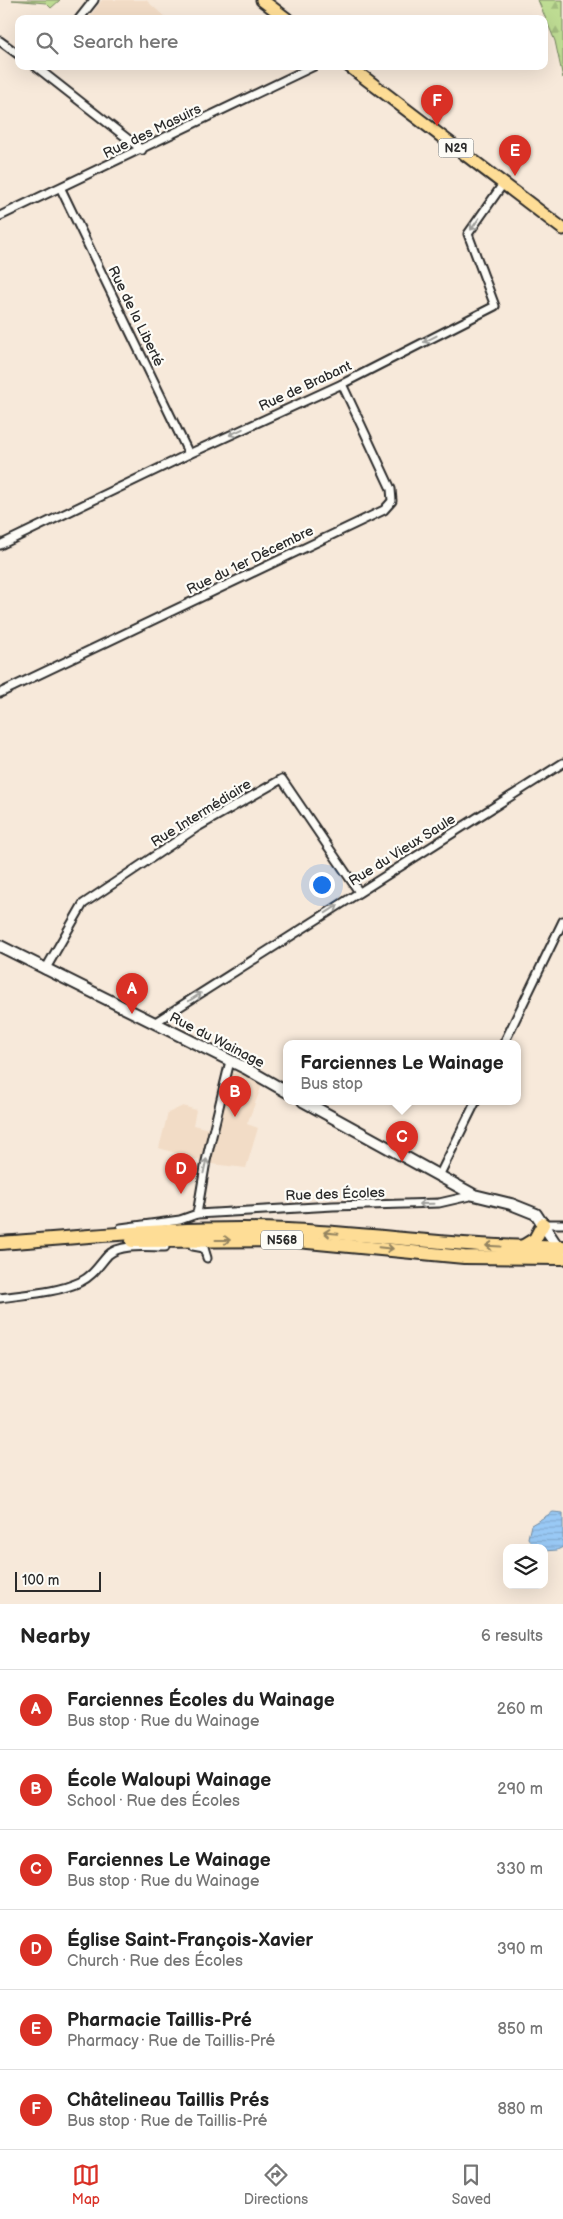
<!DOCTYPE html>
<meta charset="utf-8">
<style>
:root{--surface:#fff;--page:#f6f6f6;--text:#222;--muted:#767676;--line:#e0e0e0;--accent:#d93025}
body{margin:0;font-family:"Balsamiq Sans",sans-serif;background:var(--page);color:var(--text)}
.controls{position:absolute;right:15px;bottom:15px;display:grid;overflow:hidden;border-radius:10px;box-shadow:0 5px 20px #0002}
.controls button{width:45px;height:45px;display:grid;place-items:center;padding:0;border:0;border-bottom:1px solid var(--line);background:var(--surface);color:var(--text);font:25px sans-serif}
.scale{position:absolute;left:15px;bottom:12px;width:86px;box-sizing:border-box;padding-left:5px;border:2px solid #2b2b2b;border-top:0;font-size:14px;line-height:18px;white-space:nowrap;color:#2b2b2b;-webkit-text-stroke:4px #fdfcf7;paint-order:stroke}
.you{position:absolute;left:321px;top:884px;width:18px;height:18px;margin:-12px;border:4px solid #fff;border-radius:50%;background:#1a73e8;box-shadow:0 0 0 8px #1a73e833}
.badge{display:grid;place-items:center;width:32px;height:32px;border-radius:50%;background:var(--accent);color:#fff;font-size:16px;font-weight:700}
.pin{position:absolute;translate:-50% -41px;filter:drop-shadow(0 1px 2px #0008)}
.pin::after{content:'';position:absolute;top:26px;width:18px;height:15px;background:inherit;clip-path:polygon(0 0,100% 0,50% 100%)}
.popup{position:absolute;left:283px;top:1040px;width:238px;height:65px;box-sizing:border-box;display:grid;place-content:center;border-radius:10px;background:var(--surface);filter:drop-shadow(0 1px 4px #0005);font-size:16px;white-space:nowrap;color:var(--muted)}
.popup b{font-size:19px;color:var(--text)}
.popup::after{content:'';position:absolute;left:50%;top:100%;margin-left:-10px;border:10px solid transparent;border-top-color:var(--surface)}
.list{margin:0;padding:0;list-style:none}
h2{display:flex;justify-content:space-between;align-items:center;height:65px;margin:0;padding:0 20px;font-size:21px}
h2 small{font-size:16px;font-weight:400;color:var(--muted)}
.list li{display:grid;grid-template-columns:32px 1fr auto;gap:15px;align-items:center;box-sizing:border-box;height:80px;padding:0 20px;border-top:1px solid var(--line)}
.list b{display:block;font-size:19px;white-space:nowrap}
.list p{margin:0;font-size:16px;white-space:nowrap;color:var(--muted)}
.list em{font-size:16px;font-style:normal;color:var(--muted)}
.icon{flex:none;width:28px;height:28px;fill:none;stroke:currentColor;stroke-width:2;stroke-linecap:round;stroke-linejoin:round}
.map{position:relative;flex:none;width:563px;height:1604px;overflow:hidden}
.search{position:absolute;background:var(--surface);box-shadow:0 5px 20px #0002;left:15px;right:15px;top:15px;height:55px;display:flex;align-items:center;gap:12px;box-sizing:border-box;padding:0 18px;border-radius:10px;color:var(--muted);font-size:19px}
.sheet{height:545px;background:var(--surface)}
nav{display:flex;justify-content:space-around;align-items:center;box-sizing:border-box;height:70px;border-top:1px solid var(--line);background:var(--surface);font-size:14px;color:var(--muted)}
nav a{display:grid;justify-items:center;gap:2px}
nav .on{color:var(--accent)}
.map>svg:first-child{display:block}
</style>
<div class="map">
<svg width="563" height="1604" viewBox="0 0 563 1604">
<defs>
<pattern id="forest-firs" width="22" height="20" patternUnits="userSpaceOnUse" patternTransform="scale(1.25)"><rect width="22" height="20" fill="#bedc93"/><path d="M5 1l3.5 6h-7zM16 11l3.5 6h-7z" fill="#a3bd7f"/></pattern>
<pattern id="water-rules" width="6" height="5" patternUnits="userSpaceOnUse" patternTransform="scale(1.25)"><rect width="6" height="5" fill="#99c9f5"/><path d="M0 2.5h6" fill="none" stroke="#84add2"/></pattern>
</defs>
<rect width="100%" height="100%" fill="#f7e9da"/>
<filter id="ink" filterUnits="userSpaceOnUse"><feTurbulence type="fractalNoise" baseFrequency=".02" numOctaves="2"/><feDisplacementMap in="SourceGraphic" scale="10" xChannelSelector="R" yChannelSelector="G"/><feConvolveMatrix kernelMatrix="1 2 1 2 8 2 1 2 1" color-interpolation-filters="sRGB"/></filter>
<g filter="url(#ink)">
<g fill="#f2dcc6">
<path d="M102 0H146L167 19H88Z"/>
<path d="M238 1071 262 1085 247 1124 258 1128 246 1168 211 1164 159 1148 168 1113 183 1106 196 1110 193 1125 217 1131 229 1074Z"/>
</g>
<path fill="url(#forest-firs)" stroke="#74845f" d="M538 0H563V78L555 41Z"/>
<path fill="#bedc93" stroke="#74845f" d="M12 0H60L51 8 46 3Z"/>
<path fill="url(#water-rules)" stroke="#6d8aa4" d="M553 1512 563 1513V1547L557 1550 544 1551V1548L533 1546 528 1538 531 1525Z"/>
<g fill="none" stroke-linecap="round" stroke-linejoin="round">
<g stroke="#2b2b2b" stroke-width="11">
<g id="street">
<path d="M79 19 94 0"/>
<path d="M0 41 19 55"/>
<path d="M35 66 142 150"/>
<path d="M61 189 189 454"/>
<path d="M0 216 314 66"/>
<path d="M0 545 189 454 342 384 495 306 468 234 503 184"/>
<path d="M0 693 384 510 392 501 391 489 342 384"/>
<path d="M45 970 83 904 196 828 282 779 359 892"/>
<path d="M154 1023 563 763"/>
<path d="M504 1043 563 921"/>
<path d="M439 1176 476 1101"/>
<path d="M197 1214 206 1161 230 1061"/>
<path d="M543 1224H563"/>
<path d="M121 1228 180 1220 197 1214 333 1206 439 1203 474 1195"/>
<path d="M193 1246 204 1248 207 1258"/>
<path d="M0 1298C26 1294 56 1293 80 1282 93 1276 99 1265 108 1255 121 1243 149 1247 165 1247"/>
</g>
</g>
<g stroke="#2b2b2b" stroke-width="14">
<g id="secondary">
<path d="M0 946 245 1068 287 1092"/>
<path d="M303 1101 474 1195 511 1204 536 1214 561 1252"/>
</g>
</g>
<g stroke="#2b2b2b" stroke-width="15">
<g id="primary">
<path d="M262 0 287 19"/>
<path d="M349 66 563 229"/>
</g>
</g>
<g stroke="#2b2b2b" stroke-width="16">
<g id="highway">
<path d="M132 1241 287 1240 464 1257 563 1258"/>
<path d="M0 1243C95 1236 192 1226 287 1230 379 1234 471 1249 563 1247"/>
<path d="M522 1247 535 1239 543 1224"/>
</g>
</g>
<use href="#street" stroke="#fdfcf7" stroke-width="7"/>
<use href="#secondary" stroke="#fdfcf7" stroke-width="10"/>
<use href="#primary" stroke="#fedd96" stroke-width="11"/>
<use href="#highway" stroke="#fedd96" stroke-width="12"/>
</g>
<defs><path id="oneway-shaft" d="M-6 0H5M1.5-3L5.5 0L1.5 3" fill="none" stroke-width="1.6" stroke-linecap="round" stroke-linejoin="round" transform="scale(1.25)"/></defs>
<g stroke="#9e9e9b">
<use href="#oneway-shaft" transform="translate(475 224) rotate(125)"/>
<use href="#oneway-shaft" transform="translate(430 339) rotate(153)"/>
<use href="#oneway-shaft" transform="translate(236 432) rotate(155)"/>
<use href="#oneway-shaft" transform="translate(332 909) rotate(-33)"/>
<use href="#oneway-shaft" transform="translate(195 997) rotate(-33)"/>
<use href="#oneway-shaft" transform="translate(205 1166) rotate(-78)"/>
<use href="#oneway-shaft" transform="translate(426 1204) rotate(179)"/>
</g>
<g stroke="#948460">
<use href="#oneway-shaft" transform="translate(331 1233) rotate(-175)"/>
<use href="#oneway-shaft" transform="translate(223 1240)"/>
<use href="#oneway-shaft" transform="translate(493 1246) rotate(-177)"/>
<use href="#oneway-shaft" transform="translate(386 1248) rotate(6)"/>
</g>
</g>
<g text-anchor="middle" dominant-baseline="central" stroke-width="4.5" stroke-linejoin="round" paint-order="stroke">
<g fill="#fdfcf7" stroke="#6a6a68" stroke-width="1">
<rect x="438.5" y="138.5" width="35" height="19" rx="4"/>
<rect x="261" y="1230.5" width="42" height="19" rx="4"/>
</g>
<g font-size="12" font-weight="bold" fill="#2b2b2b">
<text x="456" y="148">N29</text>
<text x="282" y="1240">N568</text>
</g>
<g font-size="14" fill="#2b2b2b" stroke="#fdfcf7">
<text transform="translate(152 131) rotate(-26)">Rue des Masuirs</text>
<text transform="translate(136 316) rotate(64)">Rue de la Liberté</text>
<text transform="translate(305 386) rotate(-25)">Rue de Brabant</text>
<text transform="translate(250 560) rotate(-26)">Rue du 1er Décembre</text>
<text transform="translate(201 813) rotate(-32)">Rue Intermédiaire</text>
<text transform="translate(402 850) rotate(-32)">Rue du Vieux Saule</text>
<text transform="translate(217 1040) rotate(27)">Rue du Wainage</text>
<text transform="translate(335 1194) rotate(-2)">Rue des Écoles</text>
</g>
</g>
</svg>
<div class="controls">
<button><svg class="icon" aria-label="layers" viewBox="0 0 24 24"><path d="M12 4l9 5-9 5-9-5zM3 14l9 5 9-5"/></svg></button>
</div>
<div class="scale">100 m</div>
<div class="you"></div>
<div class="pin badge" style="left:132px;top:1014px">A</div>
<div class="pin badge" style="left:235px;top:1117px">B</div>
<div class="pin badge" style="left:402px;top:1162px">C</div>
<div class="popup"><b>Farciennes Le Wainage</b>Bus stop</div>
<div class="pin badge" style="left:181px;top:1194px">D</div>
<div class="pin badge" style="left:515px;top:176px">E</div>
<div class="pin badge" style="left:437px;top:126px">F</div>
<div class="search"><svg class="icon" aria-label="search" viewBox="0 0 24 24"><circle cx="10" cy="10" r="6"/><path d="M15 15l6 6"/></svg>Search here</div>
</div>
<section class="sheet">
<h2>Nearby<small>6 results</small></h2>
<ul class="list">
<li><span class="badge">A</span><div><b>Farciennes Écoles du Wainage</b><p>Bus stop · Rue du Wainage</p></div><em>260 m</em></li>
<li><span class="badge">B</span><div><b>École Waloupi Wainage</b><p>School · Rue des Écoles</p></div><em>290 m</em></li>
<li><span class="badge">C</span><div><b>Farciennes Le Wainage</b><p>Bus stop · Rue du Wainage</p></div><em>330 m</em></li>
<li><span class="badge">D</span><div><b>Église Saint-François-Xavier</b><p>Church · Rue des Écoles</p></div><em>390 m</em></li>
<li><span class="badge">E</span><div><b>Pharmacie Taillis-Pré</b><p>Pharmacy · Rue de Taillis-Pré</p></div><em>850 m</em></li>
<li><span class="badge">F</span><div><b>Châtelineau Taillis Prés</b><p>Bus stop · Rue de Taillis-Pré</p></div><em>880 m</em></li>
</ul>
</section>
<nav>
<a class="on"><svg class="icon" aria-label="map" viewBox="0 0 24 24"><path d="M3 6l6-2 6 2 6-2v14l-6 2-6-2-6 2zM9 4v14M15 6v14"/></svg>Map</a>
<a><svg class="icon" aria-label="directions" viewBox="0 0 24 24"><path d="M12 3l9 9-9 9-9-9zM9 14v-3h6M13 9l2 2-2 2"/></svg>Directions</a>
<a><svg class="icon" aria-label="saved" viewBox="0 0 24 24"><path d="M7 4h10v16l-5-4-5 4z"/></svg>Saved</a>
</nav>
